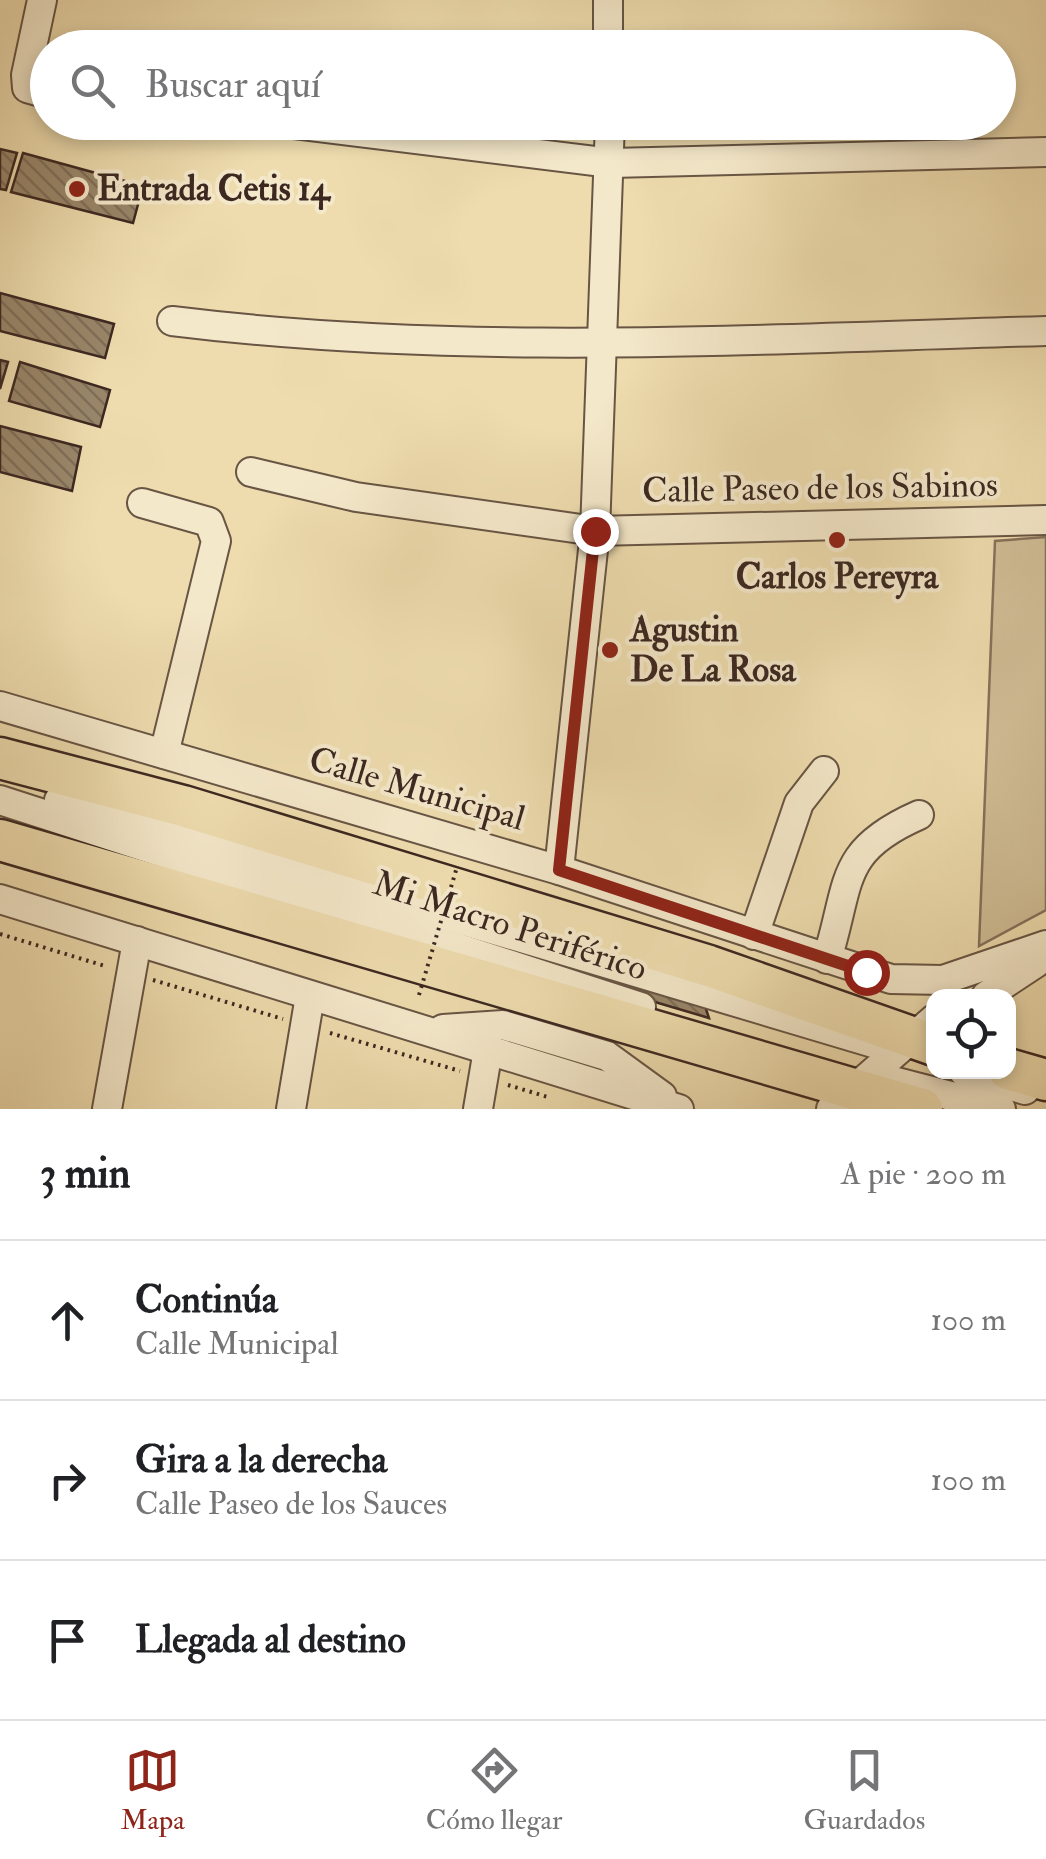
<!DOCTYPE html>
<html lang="es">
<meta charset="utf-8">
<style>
:root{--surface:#fff;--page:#f6f6f6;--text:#202124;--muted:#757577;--line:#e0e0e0;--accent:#8f2418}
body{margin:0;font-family:"IM FELL Double Pica",serif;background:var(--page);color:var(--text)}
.controls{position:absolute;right:30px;bottom:30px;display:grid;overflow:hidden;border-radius:20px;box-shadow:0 5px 15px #0003}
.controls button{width:90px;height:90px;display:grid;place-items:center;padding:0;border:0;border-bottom:2px solid var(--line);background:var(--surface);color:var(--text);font:50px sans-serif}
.stop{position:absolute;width:30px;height:30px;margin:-22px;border:8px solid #8f2418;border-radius:50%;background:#fff}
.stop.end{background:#8f2418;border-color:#fff;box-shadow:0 2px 10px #0008}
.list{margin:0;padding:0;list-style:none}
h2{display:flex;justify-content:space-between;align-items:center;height:130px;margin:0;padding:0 40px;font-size:42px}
h2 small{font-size:32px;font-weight:400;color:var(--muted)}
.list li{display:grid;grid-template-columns:65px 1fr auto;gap:30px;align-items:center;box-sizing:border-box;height:160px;padding:0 40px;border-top:2px solid var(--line)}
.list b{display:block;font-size:38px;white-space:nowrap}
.list p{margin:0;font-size:32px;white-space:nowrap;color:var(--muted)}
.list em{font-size:32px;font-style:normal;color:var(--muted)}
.icon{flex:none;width:55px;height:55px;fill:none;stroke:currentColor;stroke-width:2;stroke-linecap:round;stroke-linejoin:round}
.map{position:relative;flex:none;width:1046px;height:1109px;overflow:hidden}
.search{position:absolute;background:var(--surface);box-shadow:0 5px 15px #0003;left:30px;right:30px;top:30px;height:110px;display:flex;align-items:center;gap:25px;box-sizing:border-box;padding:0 35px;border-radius:55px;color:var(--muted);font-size:38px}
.sheet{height:610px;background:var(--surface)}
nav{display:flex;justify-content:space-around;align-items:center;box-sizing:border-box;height:140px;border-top:2px solid var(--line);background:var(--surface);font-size:28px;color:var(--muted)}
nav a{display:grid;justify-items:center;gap:5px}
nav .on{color:var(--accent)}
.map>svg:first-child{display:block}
</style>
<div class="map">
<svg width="1046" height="1109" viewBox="0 0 1046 1109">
<defs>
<pattern id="building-back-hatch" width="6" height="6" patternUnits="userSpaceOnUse" patternTransform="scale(2.5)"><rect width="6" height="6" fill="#99866a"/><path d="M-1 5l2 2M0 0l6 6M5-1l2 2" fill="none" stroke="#7e6e57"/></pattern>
</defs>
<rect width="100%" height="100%" fill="#eedcae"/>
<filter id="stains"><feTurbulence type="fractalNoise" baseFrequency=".002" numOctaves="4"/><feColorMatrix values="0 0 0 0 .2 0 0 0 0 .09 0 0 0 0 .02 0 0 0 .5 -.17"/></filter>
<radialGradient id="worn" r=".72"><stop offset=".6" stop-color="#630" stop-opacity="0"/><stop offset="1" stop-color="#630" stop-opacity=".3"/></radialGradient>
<path fill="#d0bd96" stroke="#86725c" stroke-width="2.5" d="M1046 537V910L979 946 995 541Z"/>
<g fill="url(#building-back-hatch)" stroke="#3c2821" stroke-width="2.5">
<path d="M0 149 17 153 6 190 0 189Z"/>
<path d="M23 153 143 186 133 223 11 192Z"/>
<path d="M0 293 114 324 105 358 0 331Z"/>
<path d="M0 360 8 362 0 389Z"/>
<path d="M20 362 110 390 100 427 9 401Z"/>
<path d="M0 426 81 447 72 491 0 472Z"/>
<path d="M493 937 703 1000 709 1018 499 956Z"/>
</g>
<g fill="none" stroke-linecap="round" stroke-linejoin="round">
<g stroke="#685544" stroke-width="32">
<g id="minor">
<path d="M42 0 26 75 27 88 48 94"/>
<path d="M608 0V48"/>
<path d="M278 122 611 163 1046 152"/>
<path d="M172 321C462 357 755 339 1046 331"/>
<path d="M251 472 356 497 595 531 1046 520"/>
<path d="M142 503 209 522 216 541 164 754"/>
<path d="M0 706 559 870 891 979 943 980 1046 945"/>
<path d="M0 800 641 1007"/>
<path d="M59 800 880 1045"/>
<path d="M559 870 595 531 610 122"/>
<path d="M0 899 679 1109"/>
<path d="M754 935 799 803 824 771"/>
<path d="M827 959C851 883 837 851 919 815"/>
<path d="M986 996 1036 963"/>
<path d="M443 1029 503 1025 607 1056 662 1096"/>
<path d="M964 1072 1025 1090"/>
<path d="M893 1081 1001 1109"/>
<path d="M107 1109 137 941"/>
<path d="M291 1109 310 996"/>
<path d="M478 1109 488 1050"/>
<path d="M831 1109 934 1019"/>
</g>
</g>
<g stroke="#3c2821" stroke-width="45">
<g id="highway">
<path d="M0 758 183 806 709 966 934 1045"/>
<path d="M0 840 922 1109"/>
<path d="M1008 1069 1046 1080"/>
</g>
</g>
<g stroke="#3c2821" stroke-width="4" stroke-dasharray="2.5 5" stroke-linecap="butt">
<path d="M0 934 105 966"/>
<path d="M153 980 283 1019"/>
<path d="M330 1033 460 1071"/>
<path d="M508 1085 551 1098"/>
</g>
<use href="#minor" stroke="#f4e8ca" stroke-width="28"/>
<use href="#highway" stroke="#eedcae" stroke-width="40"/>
<path stroke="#3c2821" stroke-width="4" stroke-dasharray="2.5 5" stroke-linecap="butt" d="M419 995 457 867"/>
</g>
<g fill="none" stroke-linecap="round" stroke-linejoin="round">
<path stroke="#8f2418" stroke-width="12" d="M595 531 559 870 866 972"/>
</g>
<g fill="#8f2418" stroke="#f4e8ca" stroke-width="4">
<circle cx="77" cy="189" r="10"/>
<circle cx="837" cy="540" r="10"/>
<circle cx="610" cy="650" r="10"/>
</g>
<g text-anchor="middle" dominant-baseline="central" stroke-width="8" stroke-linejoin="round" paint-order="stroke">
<g font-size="35" font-weight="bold" fill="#3c2821" stroke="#f4e8ca" text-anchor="start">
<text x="97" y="189">Entrada Cetis 14</text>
<text x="837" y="577" text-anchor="middle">Carlos Pereyra</text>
<text x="630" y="630">Agustin<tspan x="630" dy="40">De La Rosa</tspan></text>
</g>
<g font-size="35" fill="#3c2821" stroke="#f4e8ca">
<text transform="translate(820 488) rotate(-1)">Calle Paseo de los Sabinos</text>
<text transform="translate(417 789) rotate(16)">Calle Municipal</text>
<text transform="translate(510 926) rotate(18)">Mi Macro Periférico</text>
</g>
</g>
<rect width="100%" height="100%" filter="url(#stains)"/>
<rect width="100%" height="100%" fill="url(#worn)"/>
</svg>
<div class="controls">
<button><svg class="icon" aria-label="locate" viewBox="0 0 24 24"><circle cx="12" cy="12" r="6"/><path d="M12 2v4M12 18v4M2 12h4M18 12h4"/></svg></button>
</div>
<div class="stop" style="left:866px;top:972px"></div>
<div class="stop end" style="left:595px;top:531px"></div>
<div class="search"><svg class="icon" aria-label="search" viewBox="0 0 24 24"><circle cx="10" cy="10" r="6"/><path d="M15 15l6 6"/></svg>Buscar aquí</div>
</div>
<section class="sheet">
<h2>3 min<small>A pie · 200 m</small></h2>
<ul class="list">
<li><svg class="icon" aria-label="ahead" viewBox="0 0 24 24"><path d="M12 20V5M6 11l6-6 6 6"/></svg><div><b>Continúa</b><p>Calle Municipal</p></div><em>100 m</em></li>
<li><svg class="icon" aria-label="right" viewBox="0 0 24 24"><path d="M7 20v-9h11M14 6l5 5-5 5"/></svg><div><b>Gira a la derecha</b><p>Calle Paseo de los Sauces</p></div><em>100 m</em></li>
<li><svg class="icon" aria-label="arrive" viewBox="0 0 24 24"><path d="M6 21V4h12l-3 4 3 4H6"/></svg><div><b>Llegada al destino</b></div></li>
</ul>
</section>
<nav>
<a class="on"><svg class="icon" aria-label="map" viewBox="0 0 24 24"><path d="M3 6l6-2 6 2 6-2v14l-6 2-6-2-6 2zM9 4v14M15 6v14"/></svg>Mapa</a>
<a><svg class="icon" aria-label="directions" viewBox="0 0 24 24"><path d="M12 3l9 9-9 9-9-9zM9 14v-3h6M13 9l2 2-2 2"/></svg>Cómo llegar</a>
<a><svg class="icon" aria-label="saved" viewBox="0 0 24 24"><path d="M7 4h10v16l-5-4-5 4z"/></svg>Guardados</a>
</nav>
